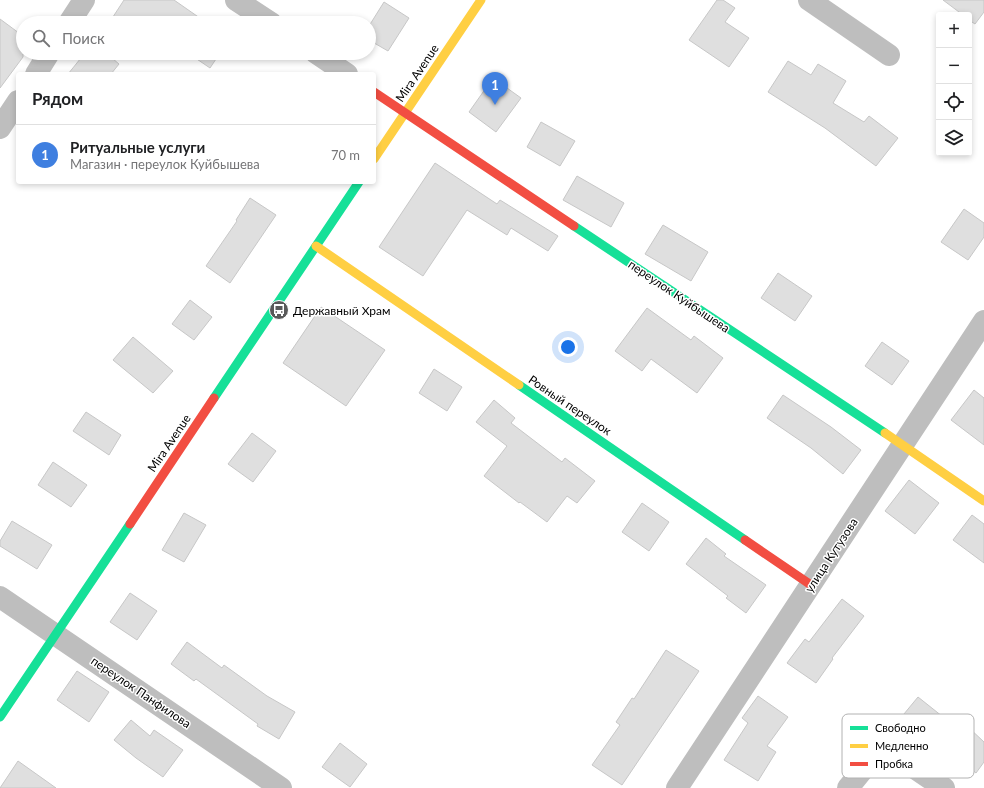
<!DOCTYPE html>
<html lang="ru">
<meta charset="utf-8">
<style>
:root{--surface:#fff;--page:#f2f2f2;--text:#202124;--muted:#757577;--line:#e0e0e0;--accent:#595959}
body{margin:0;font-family:Lato,sans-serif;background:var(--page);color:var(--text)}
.controls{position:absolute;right:12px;top:12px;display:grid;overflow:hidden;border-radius:4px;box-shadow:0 2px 6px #0003}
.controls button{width:36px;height:36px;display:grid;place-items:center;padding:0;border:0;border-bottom:1px solid var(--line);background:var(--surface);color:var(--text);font:20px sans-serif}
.you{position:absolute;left:568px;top:347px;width:14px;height:14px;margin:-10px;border:3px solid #fff;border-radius:50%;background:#1a73e8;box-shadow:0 0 0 6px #1a73e833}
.badge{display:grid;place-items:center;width:26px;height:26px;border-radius:50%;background:var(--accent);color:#fff;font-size:13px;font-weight:700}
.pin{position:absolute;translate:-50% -33px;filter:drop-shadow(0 1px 2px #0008)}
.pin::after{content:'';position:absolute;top:21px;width:14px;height:12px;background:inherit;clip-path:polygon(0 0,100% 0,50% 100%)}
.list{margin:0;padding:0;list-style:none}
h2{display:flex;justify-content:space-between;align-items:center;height:52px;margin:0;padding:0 16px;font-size:17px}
h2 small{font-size:13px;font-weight:400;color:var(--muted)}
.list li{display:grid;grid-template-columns:26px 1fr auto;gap:12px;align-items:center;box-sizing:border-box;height:60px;padding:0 16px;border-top:1px solid var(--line)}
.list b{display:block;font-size:15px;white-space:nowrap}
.list p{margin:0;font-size:13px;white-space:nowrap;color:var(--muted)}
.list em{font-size:13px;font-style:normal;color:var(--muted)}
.icon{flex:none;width:22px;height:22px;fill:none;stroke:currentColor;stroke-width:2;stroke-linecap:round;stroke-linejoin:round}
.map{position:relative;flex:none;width:984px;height:788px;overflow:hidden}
.search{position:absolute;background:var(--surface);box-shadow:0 2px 6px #0003;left:16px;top:16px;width:360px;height:44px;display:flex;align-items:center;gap:10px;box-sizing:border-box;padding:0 14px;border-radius:22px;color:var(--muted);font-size:15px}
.panel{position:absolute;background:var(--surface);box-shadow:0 2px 6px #0003;left:16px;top:72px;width:360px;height:112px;border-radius:4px}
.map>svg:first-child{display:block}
</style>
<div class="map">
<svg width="984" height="788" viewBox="0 0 984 788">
<rect width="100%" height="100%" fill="#fff"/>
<g fill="#dfdfdf" stroke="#c7c7c7">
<path d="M124 0H174L207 23H109Z"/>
<path d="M717 0H723L735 8 725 22 749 38 729 67 689 40Z"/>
<path d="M943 0H984V12L975 24 969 20V15H963Z"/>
<path d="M384 2 409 18 388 51 369 40V26Z"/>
<path d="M0 19 23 36V57L0 88Z"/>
<path d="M85 53H106L119 64 111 74H68Z"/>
<path d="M188 53H220L210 68Z"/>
<path d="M788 61 811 75 818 64 846 81 833 103 864 122 869 116 898 138 876 166 825 128 768 92Z"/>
<path d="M493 78 521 98 496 132 469 112Z"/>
<path d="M541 122 575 141 560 166 527 147Z"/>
<path d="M435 163 497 204 500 200 558 236 548 251 511 228 507 235 467 210 423 276 379 247Z"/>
<path d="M577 176 624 203 611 227 563 200Z"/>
<path d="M250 198 276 215 230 283 206 266 237 221 236 220Z"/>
<path d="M964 209 984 223V237L968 260 941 242Z"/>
<path d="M663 225 708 252 691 281 645 254Z"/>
<path d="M778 273 812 296 795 321 761 298Z"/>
<path d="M190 300 212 317 194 340 172 324Z"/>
<path d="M321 307 385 350 346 406 283 363Z"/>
<path d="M647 308 691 340 694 336 723 358 697 393 651 359 642 371 615 351Z"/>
<path d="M133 337 173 371 153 393 113 360Z"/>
<path d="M882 342 909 361 892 385 865 366Z"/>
<path d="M434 369 462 387 447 411 419 393Z"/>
<path d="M974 390 984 398V445L951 420Z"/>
<path d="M783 395 831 427 861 450 843 474 811 448 767 418Z"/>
<path d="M494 400 515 418 511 423 562 462 565 458 595 481 577 503 567 496 547 522 520 502 519 503 484 476 507 446 476 422Z"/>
<path d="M86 412 121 435 109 455 73 431Z"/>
<path d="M252 433 276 451 253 482 228 464Z"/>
<path d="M53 462 87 485 71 507 38 485Z"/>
<path d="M909 480 939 503 915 534 885 511Z"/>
<path d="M642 503 669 522 649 551 622 532Z"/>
<path d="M184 513 206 525 184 562 162 550Z"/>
<path d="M972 515 984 524V563L953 540Z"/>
<path d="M12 521 52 545 37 569 0 546V541Z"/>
<path d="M706 538 726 554 724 556 766 585 746 613 726 598 728 596 686 564Z"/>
<path d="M130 593 157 611 137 640 110 622Z"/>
<path d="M842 599 864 616 832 658 833 659 816 683 787 663 805 639 809 642Z"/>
<path d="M187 642 222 668 224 665 267 696 295 712 279 739 257 726 258 724 196 679 194 681 171 664Z"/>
<path d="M666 650 699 671 622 785 592 765 620 725 616 722 632 698 634 699Z"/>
<path d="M77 671 109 692 89 722 57 700Z"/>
<path d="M758 696 788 717 767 746 776 752 758 781 724 760 748 723 742 718Z"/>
<path d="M918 697 962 732 967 726 984 742V762L976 773 928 736 925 740 899 720Z"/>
<path d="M131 720 150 736 154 730 183 750 163 777 136 758 114 740Z"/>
<path d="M340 743 367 764 350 787 322 767Z"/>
<path d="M18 761 56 788H0Z"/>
</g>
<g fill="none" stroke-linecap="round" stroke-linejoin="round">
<g stroke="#bebebe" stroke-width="22">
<path d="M236 0 271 23"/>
<path d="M809 0 889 55"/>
<path d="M69 23 84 0"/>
<path d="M316 53 347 74"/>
<path d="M36 74 49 53"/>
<path d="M0 128 18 101"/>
<path d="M0 597 281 788"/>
<path d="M677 788 984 321"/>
<path d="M848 788 882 746 944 788"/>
</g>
<g stroke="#16e098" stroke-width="9">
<path d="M574 226 885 433"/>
<path d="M519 385 745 540"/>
<path d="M214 398 359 182"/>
<path d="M0 717 130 524"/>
</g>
<g stroke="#ffcf43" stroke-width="9">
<path d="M374 159 481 0"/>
<path d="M316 246 519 385"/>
<path d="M885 433 984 501"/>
</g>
<g stroke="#f24e42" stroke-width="9">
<path d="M374 92 574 226"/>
<path d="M130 524 214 398"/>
<path d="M745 540 811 585"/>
</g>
</g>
<defs>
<g id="bus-disc" transform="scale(1)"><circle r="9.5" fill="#595959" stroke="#fff"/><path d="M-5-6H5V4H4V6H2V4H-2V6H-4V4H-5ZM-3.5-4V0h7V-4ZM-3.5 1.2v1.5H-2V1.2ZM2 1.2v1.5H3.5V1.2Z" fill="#fff"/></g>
</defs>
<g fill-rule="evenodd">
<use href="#bus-disc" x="279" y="310"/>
</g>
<g text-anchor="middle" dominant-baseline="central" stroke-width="3" stroke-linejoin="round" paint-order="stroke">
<g font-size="12" fill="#000" stroke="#fff">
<text transform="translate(417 73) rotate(-56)">Mira Avenue</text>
<text transform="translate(679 296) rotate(34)">переулок Куйбышева</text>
<text transform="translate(570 405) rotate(34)">Ровный переулок</text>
<text transform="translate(169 443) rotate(-56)">Mira Avenue</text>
<text transform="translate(831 555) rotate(-57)">улица Кутузова</text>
<text transform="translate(141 692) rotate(34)">переулок Панфилова</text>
</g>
<g font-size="12" fill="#000" stroke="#fff" text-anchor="start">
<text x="293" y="310">Державный Храм</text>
</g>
</g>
<rect x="842" y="714" width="132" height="64" rx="6" fill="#fff" stroke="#b2b2b2" stroke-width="1"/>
<rect x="850" y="726" width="18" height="4" fill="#16e098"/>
<rect x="850" y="744" width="18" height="4" fill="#ffcf43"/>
<rect x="850" y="762" width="18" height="4" fill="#f24e42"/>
<g font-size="11" fill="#000">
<text x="875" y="732">Свободно</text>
<text x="875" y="750">Медленно</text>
<text x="875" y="768">Пробка</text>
</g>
</svg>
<div class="controls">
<button>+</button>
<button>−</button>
<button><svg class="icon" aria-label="locate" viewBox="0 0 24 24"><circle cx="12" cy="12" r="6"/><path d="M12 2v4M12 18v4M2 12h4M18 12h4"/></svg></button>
<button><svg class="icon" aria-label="layers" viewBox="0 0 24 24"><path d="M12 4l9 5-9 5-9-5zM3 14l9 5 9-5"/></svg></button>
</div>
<div class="you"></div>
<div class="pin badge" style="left:495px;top:105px;background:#3f7fe0">1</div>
<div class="search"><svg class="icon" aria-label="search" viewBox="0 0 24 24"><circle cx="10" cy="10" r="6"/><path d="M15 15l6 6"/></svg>Поиск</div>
<section class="panel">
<h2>Рядом<small></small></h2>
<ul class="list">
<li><span class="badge" style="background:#3f7fe0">1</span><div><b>Ритуальные услуги</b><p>Магазин · переулок Куйбышева</p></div><em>70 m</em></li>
</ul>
</section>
</div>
